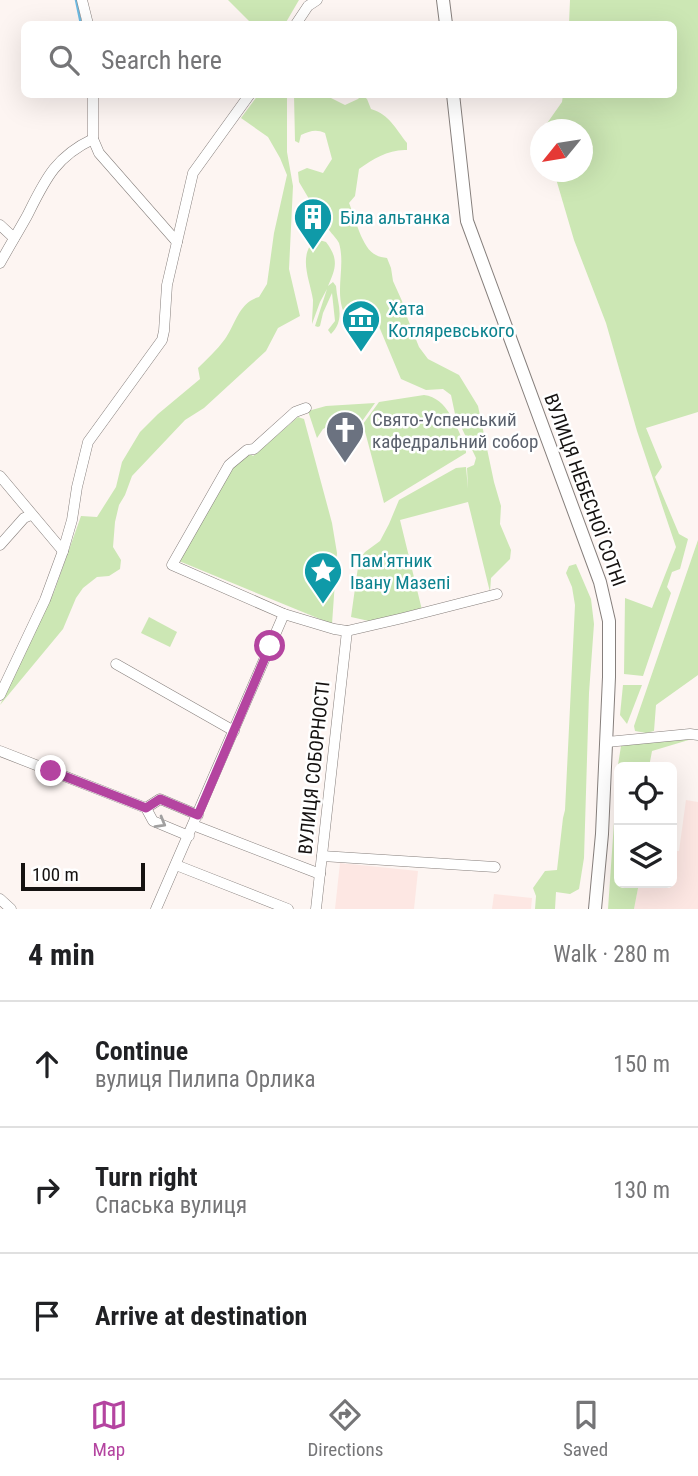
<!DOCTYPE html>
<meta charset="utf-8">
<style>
:root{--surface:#fff;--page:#f2f2f2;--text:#202124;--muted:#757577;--line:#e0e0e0;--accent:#b444a0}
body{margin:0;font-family:"Roboto Condensed",sans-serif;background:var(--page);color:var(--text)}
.controls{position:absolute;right:21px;bottom:21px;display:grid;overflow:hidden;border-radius:10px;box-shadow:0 7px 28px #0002}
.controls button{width:63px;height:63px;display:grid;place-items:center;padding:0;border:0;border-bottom:2px solid var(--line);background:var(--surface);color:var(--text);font:35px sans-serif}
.compass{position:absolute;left:530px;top:119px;width:63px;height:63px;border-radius:50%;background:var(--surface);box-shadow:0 7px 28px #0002;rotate:240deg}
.scale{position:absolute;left:21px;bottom:18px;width:124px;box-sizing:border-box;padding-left:7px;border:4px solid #151211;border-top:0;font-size:19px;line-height:24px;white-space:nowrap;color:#151211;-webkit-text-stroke:5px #fff;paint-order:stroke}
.stop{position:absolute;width:21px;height:21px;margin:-16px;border:5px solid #b444a0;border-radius:50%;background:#fff}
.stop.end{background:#b444a0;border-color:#fff;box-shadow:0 2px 7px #0008}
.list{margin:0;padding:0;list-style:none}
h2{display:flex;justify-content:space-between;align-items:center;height:91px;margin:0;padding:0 28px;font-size:30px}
h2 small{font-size:23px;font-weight:400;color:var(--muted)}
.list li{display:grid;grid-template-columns:46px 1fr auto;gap:21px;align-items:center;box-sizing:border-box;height:126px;padding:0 28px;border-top:2px solid var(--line)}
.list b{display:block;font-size:26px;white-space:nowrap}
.list p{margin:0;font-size:23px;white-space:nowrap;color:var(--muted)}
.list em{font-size:23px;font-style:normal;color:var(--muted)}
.icon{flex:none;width:38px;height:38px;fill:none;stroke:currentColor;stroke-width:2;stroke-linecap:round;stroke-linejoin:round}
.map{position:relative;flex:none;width:698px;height:909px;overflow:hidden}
.search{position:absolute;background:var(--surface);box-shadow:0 7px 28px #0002;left:21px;right:21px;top:21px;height:77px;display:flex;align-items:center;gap:18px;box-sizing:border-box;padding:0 24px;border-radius:10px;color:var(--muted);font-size:26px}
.sheet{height:469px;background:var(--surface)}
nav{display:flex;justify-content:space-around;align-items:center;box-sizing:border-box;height:98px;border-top:2px solid var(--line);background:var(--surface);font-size:19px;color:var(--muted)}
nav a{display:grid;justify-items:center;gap:4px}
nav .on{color:var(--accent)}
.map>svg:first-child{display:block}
</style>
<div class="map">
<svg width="698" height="909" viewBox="0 0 698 909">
<rect width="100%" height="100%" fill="#fdf5f2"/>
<g fill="#fde7e3">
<path d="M686 800 698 802V909H634L639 883H672V851H679Z"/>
<path d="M340 863 418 871 414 909H335Z"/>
<path d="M494 894 532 898 531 909H492Z"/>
</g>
<g fill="#cce7b4">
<path d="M228 0H299L285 24 251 23Z"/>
<path d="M570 0H698V412L646 428 662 467 655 477 679 534 688 539 680 569 672 572 667 587 671 593 643 676 624 674 625 598 652 608 676 547 637 431 606 323 574 240 554 172H582V130L543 129 562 102 563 95 674 94V24H569Z"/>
<path d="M258 95H287V152L293 186 289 269 300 316 278 328 266 351 204 408 185 420 132 476 125 495 119 505 115 522 113 547 121 560 120 569 109 576 97 577 83 588 76 598 63 629 0 705 54 592 81 516 97 517 116 487 122 462 140 432 158 414 200 379 198 368C207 359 217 350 225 339 235 325 239 302 259 297L267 284 274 233 287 175 280 158 268 137 241 118Z"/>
<path d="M294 95H325L345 105 358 99 362 95 367 99 371 109C390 115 395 128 407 143V150C389 149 373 159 359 169L355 196 349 203C355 217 362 249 376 255 379 257 383 257 387 258L391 268 393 281 402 301 407 317 419 347 428 359 459 375 478 406 494 482 501 506 500 524 511 550 510 559 491 578 490 592 468 502 400 520 422 610 369 621 351 617 359 560 365 552 380 541 389 524 399 500 456 468 466 467 468 489 467 468 474 465 476 458 455 414 451 395 443 389 426 390 401 379 378 324C370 318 360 319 351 324 330 300 347 270 339 243 337 239 332 234 329 230 320 229 313 232 304 228L303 218 310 213 312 204 299 182 298 172 307 168 323 173 332 159 325 133C316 129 310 131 301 135L299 143 295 141Z"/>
<path d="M316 239 326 242C339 259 336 268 328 286L333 282 336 286C337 303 346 319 331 334L328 330 335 321 332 293 323 313 320 326 318 327 315 326 327 289 320 302 312 324C312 316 313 308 313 300 310 280 297 255 316 239Z"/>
<path d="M424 395C448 398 456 427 466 447V453L384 503 363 424 379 402Z"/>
<path d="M375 403 360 424 358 421 343 418 323 429 317 438 308 411 326 406Z"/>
<path d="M298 417 304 419 332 523 337 553 332 624 179 561 230 466 248 452 253 456Z"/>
<path d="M698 540V675L656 705 654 731 646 733 635 731 634 726Z"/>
<path d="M576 564 591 599 594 624 589 693 584 858 579 889 570 894 556 892 555 909H535L536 896 533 888 545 871 557 870 563 818 565 810 575 605 572 587 566 573 569 566Z"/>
<path d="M149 617 177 632 170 647 141 633Z"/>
<path d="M623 685H642L627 724 620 715Z"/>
<path d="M687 738 692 739 652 751 649 767H619V883H639L634 909H608L618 765 621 746 632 744Z"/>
</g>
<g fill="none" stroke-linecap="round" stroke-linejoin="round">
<path stroke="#6cbae2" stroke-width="2.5" d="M76 0 81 24"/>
<g stroke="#867f7c" stroke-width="11">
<g id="minor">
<path d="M82 0 88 24"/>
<path d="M296 24 308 6 317 0"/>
<path d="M93 94V139L99 153 177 242"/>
<path d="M0 225 14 238"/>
<path d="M0 263C9 247 18 232 27 216 45 180 55 157 93 139"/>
<path d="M306 408 295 412 254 449 247 450 229 465 172 565 284 614 334 629 347 631 403 618 497 594"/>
<path d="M0 476 63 551"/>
<path d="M0 545 24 518 31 515"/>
<path d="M116 664 234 731"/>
<path d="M0 695 45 600 63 551 72 520 77 487 88 442 162 340 164 331 167 285 193 173 250 94"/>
<path d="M607 742 690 734 698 735"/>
<path d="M0 751 146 808"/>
<path d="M193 825 320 874"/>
<path d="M189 836 153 821 146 808 160 799 198 815"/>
<path d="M322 856 495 867"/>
<path d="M176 865 288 909"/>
<path d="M0 899 11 909"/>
<path d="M156 909 284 614"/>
<path d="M316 909 347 631"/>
</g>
</g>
<g stroke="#867f7c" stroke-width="14">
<g id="major">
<path d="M443 0 446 24"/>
<path d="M453 94 467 221 600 582 609 621V677L602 834 595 909"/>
</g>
</g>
<use href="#minor" stroke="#fff" stroke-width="10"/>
<use href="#major" stroke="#fff" stroke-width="12"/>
</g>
<defs><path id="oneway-chevron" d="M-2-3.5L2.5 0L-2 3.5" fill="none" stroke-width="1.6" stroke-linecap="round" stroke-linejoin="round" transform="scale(1.75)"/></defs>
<use stroke="#a1a0a0" href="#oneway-chevron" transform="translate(161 823) rotate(30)"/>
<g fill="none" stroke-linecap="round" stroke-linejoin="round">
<path stroke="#b444a0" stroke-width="9" d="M51 771 146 808 160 799 198 815 270 646"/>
</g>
<defs>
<g id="building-pin" transform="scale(2.0125)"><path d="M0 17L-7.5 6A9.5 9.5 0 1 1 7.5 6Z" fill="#0f9aa8" stroke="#fff"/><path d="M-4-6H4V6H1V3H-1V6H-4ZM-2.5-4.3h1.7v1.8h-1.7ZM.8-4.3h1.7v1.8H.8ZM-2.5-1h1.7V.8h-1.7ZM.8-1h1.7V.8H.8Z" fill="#fff"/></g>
<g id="museum-pin" transform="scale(2.0125)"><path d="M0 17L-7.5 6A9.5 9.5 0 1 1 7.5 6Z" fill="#0f9aa8" stroke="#fff"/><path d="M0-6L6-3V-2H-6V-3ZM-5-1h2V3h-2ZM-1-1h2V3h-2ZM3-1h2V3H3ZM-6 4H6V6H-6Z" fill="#fff"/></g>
<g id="church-pin" transform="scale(2.0125)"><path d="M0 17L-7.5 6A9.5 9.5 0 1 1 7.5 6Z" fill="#6b7280" stroke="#fff"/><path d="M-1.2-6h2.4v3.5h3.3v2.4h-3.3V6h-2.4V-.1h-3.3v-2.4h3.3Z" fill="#fff"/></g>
<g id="sight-pin" transform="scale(2.0125)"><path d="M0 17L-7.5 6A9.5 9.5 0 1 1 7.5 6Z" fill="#0f9aa8" stroke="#fff"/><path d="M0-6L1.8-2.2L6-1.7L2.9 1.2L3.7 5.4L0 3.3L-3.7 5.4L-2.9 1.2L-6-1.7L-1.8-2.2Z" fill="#fff"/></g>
</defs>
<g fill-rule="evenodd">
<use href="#building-pin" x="313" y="217"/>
<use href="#museum-pin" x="361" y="319"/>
<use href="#church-pin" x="345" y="430"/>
<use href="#sight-pin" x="323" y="571"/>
</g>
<g text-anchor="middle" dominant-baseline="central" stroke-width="5" stroke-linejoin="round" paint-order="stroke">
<g font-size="19" fill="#0d838f" stroke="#fff" text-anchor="start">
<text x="340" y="217">Біла альтанка</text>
<text x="388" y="308">Хата<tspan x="388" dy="22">Котляревського</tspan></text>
<text x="350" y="560">Пам'ятник<tspan x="350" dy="22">Івану Мазепі</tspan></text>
</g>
<g font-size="19" fill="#5b616d" stroke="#fff" text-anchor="start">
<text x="372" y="419">Свято-Успенський<tspan x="372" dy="22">кафедральний собор</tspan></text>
</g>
<g font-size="19" fill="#151211" stroke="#fff">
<text transform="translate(585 490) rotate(70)">ВУЛИЦЯ НЕБЕСНОЇ СОТНІ</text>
<text transform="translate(314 768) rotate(-84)">ВУЛИЦЯ СОБОРНОСТІ</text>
</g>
</g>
</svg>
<div class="controls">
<button><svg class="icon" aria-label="locate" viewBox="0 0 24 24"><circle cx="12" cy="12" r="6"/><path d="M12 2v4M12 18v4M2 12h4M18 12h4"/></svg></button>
<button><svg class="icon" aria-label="layers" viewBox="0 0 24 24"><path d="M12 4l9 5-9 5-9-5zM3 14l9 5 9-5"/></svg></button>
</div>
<svg class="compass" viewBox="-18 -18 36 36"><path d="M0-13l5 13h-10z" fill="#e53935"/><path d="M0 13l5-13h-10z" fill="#757577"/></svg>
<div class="scale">100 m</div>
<div class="stop" style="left:270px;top:646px"></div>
<div class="stop end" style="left:51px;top:771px"></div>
<div class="search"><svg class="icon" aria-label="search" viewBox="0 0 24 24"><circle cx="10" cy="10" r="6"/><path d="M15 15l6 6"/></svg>Search here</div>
</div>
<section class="sheet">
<h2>4 min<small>Walk · 280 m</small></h2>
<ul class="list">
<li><svg class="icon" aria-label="ahead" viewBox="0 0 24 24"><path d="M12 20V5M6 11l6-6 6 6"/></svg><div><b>Continue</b><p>вулиця Пилипа Орлика</p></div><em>150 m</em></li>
<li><svg class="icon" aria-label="right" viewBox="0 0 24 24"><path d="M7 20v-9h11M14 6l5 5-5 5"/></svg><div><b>Turn right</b><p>Спаська вулиця</p></div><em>130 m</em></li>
<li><svg class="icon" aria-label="arrive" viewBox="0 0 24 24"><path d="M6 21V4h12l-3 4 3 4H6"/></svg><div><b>Arrive at destination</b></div></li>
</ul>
</section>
<nav>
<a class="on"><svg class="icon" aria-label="map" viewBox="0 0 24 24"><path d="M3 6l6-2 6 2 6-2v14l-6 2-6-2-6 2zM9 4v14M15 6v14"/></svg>Map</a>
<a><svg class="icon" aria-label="directions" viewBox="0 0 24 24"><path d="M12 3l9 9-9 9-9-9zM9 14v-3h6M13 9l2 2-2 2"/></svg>Directions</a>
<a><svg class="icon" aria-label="saved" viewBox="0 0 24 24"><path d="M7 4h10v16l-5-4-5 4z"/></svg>Saved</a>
</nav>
